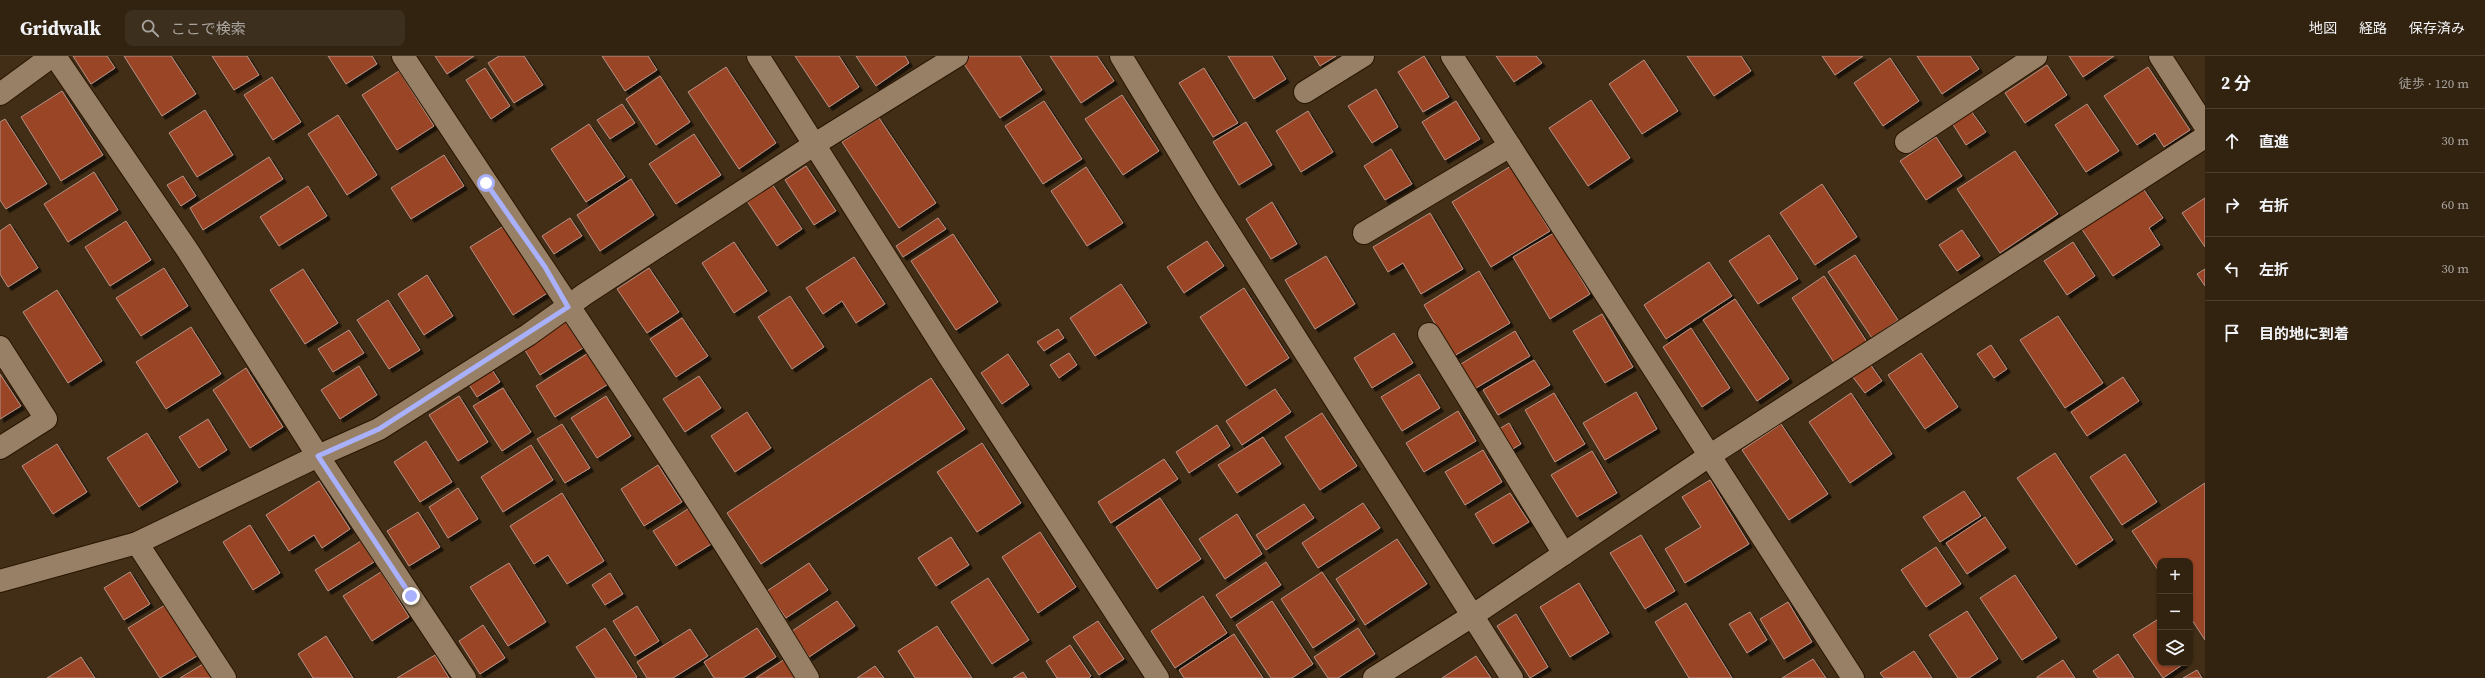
<!DOCTYPE html>
<html lang="ja">
<meta charset="utf-8">
<style>
:root{--surface:#322210;--page:#3d2f1e;--text:#f1f3f6;--muted:#a8a49f;--line:#4d3f30}
body{margin:0;font-family:"Source Serif 4","Noto Sans JP",serif;background:var(--page);color:var(--text)}
.controls{position:absolute;right:12px;bottom:12px;display:grid;overflow:hidden;border-radius:8px;box-shadow:0 1px 3px #0004}
.controls button{width:36px;height:36px;display:grid;place-items:center;padding:0;border:0;border-bottom:1px solid var(--line);background:var(--surface);color:var(--text);font:20px sans-serif}
.stop{position:absolute;width:12px;height:12px;margin:-9px;border:3px solid #a9b0fc;border-radius:50%;background:#fff}
.stop.end{background:#a9b0fc;border-color:#fff;box-shadow:0 1px 4px #0008}
.list{margin:0;padding:0;list-style:none}
h2{display:flex;justify-content:space-between;align-items:center;height:52px;margin:0;padding:0 16px;font-size:17px}
h2 small{font-size:13px;font-weight:400;color:var(--muted)}
.list li{display:grid;grid-template-columns:26px 1fr auto;gap:12px;align-items:center;box-sizing:border-box;height:64px;padding:0 16px;border-top:1px solid var(--line)}
.list b{display:block;font-size:15px;white-space:nowrap}
.list em{font-size:13px;font-style:normal;color:var(--muted)}
.icon{flex:none;width:22px;height:22px;fill:none;stroke:currentColor;stroke-width:2;stroke-linecap:round;stroke-linejoin:round}
.map{position:relative;flex:none;width:2205px;height:622px;overflow:hidden}
header{display:flex;align-items:center;gap:24px;box-sizing:border-box;height:56px;padding:0 20px;background:var(--surface);border-bottom:1px solid var(--line)}
header strong{font-size:19px}
nav{display:flex;gap:22px;margin-inline-start:auto;font-size:14px}
.search{width:280px;height:36px;background:var(--page);display:flex;align-items:center;gap:10px;box-sizing:border-box;padding:0 14px;border-radius:8px;color:var(--muted);font-size:15px}
main{display:flex}
aside{flex:1;background:var(--surface)}
.map>svg:first-child{display:block}
</style>
<header>
<strong>Gridwalk</strong>
<div class="search"><svg class="icon" aria-label="search" viewBox="0 0 24 24"><circle cx="10" cy="10" r="6"/><path d="M15 15l6 6"/></svg>ここで検索</div>
<nav><a>地図</a><a>経路</a><a>保存済み</a></nav>
</header>
<main>
<div class="map">
<svg width="2205" height="622" viewBox="0 0 2205 622">
<defs>
<filter id="shadow"><feDropShadow dx="3.5" dy="3.5" stdDeviation="0" flood-color="#0009"/></filter>
</defs>
<rect width="100%" height="100%" fill="#422e16"/>
<g fill="#994426" stroke="#b69286" filter="url(#shadow)">
<path d="M73 0H107L115 12 91 28Z"/>
<path d="M124 0H171L196 38 162 60Z"/>
<path d="M212 0H247L259 19 234 34Z"/>
<path d="M328 0H372L377 8 346 28Z"/>
<path d="M435 0H474L447 18Z"/>
<path d="M499 0H524L543 29 514 47 488 7Z"/>
<path d="M602 0H648L657 14 625 35Z"/>
<path d="M795 0H839L859 31 829 51Z"/>
<path d="M856 0H905L909 7 876 30Z"/>
<path d="M969 0H1020L1042 34 1000 62 962 5Z"/>
<path d="M1050 0H1097L1114 25 1081 47Z"/>
<path d="M1228 0H1272L1286 23 1254 43Z"/>
<path d="M1314 0H1336L1320 10Z"/>
<path d="M1424 0 1449 41 1423 56 1398 16Z"/>
<path d="M1496 0H1536L1542 7 1514 26Z"/>
<path d="M1687 0H1741L1751 15 1714 40Z"/>
<path d="M1822 0H1863L1835 19Z"/>
<path d="M1917 0H1970L1979 13 1942 38Z"/>
<path d="M2069 0H2114L2083 21Z"/>
<path d="M1890 2 1919 45 1883 70 1854 27Z"/>
<path d="M1644 4 1678 55 1642 78 1609 28Z"/>
<path d="M2047 9 2067 39 2025 67 2005 37Z"/>
<path d="M726 11 776 87 739 113 688 36Z"/>
<path d="M2148 11 2190 74 2164 91 2155 77 2137 89 2104 40Z"/>
<path d="M485 12 510 50 491 63 466 24Z"/>
<path d="M1204 12 1238 67 1213 81 1179 27Z"/>
<path d="M399 15 434 70 397 94 362 39Z"/>
<path d="M660 20 690 66 656 89 626 43Z"/>
<path d="M272 21 301 66 273 84 244 39Z"/>
<path d="M1376 33 1398 71 1372 87 1348 50Z"/>
<path d="M62 35 103 99 61 125 21 61Z"/>
<path d="M1122 39 1159 95 1123 119 1085 63Z"/>
<path d="M1591 44 1630 102 1588 130 1549 72Z"/>
<path d="M1044 45 1082 103 1043 128 1005 70Z"/>
<path d="M1456 45 1480 83 1445 104 1422 66Z"/>
<path d="M622 48 635 67 610 83 597 64Z"/>
<path d="M2087 48 2119 95 2086 116 2055 69Z"/>
<path d="M205 54 233 99 197 121 169 77Z"/>
<path d="M1308 55 1333 96 1301 116 1276 75Z"/>
<path d="M1971 55 1986 76 1966 89 1952 67Z"/>
<path d="M338 59 377 119 347 139 308 78Z"/>
<path d="M879 62 936 147 899 172 842 86Z"/>
<path d="M5 63 47 128 6 153 0 144V66Z"/>
<path d="M1246 66 1272 109 1239 129 1213 86Z"/>
<path d="M589 68 625 121 586 146 551 93Z"/>
<path d="M694 78 721 119 676 148 649 108Z"/>
<path d="M1936 81 1962 120 1926 144 1900 105Z"/>
<path d="M1391 93 1412 128 1385 144 1364 110Z"/>
<path d="M2015 95 2058 158 2000 197 1957 133Z"/>
<path d="M444 99 464 130 411 163 391 132Z"/>
<path d="M269 101 283 123 203 174 190 152Z"/>
<path d="M806 110 836 155 814 169 785 124Z"/>
<path d="M1511 110 1550 175 1491 211 1452 146Z"/>
<path d="M1086 111 1123 167 1087 190 1051 135Z"/>
<path d="M94 116 118 154 68 186 44 148Z"/>
<path d="M183 120 196 140 181 150 167 129Z"/>
<path d="M631 123 654 159 600 195 577 159Z"/>
<path d="M772 128 802 173 777 190 747 145Z"/>
<path d="M1822 128 1857 181 1815 209 1780 157Z"/>
<path d="M308 130 327 160 279 190 260 161Z"/>
<path d="M2142 131 2163 162 2149 172 2160 189 2113 220 2081 172Z"/>
<path d="M2205 142V191L2182 157Z"/>
<path d="M1272 146 1297 188 1271 203 1246 163Z"/>
<path d="M1430 157 1463 213 1421 238 1403 207 1388 216 1373 191Z"/>
<path d="M570 162 582 180 554 198 542 180Z"/>
<path d="M938 162 946 173 903 201 896 190Z"/>
<path d="M126 165 151 204 110 230 85 191Z"/>
<path d="M10 168 38 212 8 231 0 218V175Z"/>
<path d="M507 168 549 236 513 259 470 191Z"/>
<path d="M1962 174 1980 200 1957 215 1939 189Z"/>
<path d="M1554 177 1590 238 1550 263 1513 201Z"/>
<path d="M953 178 998 246 956 274 911 205Z"/>
<path d="M1769 179 1798 223 1758 248 1729 205Z"/>
<path d="M1207 185 1224 210 1184 237 1167 211Z"/>
<path d="M734 186 767 235 734 257 702 207Z"/>
<path d="M2073 186 2095 220 2067 239 2044 205Z"/>
<path d="M1855 199 1898 264 1872 282 1828 216Z"/>
<path d="M1326 200 1355 248 1315 273 1285 224Z"/>
<path d="M854 201 885 248 856 267 842 245 823 258 806 232Z"/>
<path d="M1709 206 1732 240 1666 283 1644 249Z"/>
<path d="M164 212 188 250 141 280 116 242Z"/>
<path d="M649 212 679 256 647 277 617 233Z"/>
<path d="M303 213 338 267 305 288 270 234Z"/>
<path d="M2205 213V230L2197 218Z"/>
<path d="M1479 215 1510 267 1454 300 1424 249Z"/>
<path d="M427 219 453 260 424 279 398 238Z"/>
<path d="M1824 220 1867 286 1835 308 1792 242Z"/>
<path d="M1121 228 1147 267 1095 300 1070 262Z"/>
<path d="M1244 232 1289 302 1246 330 1200 261Z"/>
<path d="M57 234 102 305 68 327 23 256Z"/>
<path d="M790 240 824 291 792 313 758 261Z"/>
<path d="M1735 243 1789 323 1757 345 1703 264Z"/>
<path d="M388 244 420 294 389 313 357 264Z"/>
<path d="M1602 258 1633 311 1605 327 1573 275Z"/>
<path d="M2058 260 2103 327 2065 352 2020 284Z"/>
<path d="M682 262 708 300 676 321 650 283Z"/>
<path d="M565 265 583 292 540 319 523 291Z"/>
<path d="M191 271 221 318 166 353 136 306Z"/>
<path d="M1691 272 1730 332 1702 351 1663 291Z"/>
<path d="M1058 273 1064 282 1044 295 1037 286Z"/>
<path d="M349 274 364 297 333 316 318 293Z"/>
<path d="M1515 275 1530 300 1471 335 1456 311Z"/>
<path d="M1394 277 1413 307 1372 332 1354 302Z"/>
<path d="M1991 289 2007 313 1994 322 1977 298Z"/>
<path d="M590 296 610 327 555 361 536 330Z"/>
<path d="M1069 297 1077 309 1059 322 1050 309Z"/>
<path d="M1921 297 1958 351 1925 373 1888 319Z"/>
<path d="M1008 298 1029 329 1002 348 981 317Z"/>
<path d="M1534 304 1550 329 1498 359 1483 334Z"/>
<path d="M1870 308 1882 325 1865 337 1852 320Z"/>
<path d="M489 309 500 326 477 341 466 324Z"/>
<path d="M359 310 377 339 340 363 321 334Z"/>
<path d="M246 312 283 371 250 392 213 334Z"/>
<path d="M0 318 21 350 0 363Z"/>
<path d="M1419 318 1440 352 1402 375 1381 341Z"/>
<path d="M699 320 721 352 685 376 663 343Z"/>
<path d="M2123 321 2139 345 2087 380 2071 356Z"/>
<path d="M931 322 965 373 761 508 727 457Z"/>
<path d="M503 332 531 376 502 395 473 350Z"/>
<path d="M1275 333 1291 356 1242 389 1226 365Z"/>
<path d="M1636 336 1657 373 1605 404 1583 367Z"/>
<path d="M1554 337 1585 388 1555 406 1525 354Z"/>
<path d="M1851 337 1892 398 1850 427 1809 366Z"/>
<path d="M459 340 488 386 458 405 429 359Z"/>
<path d="M606 340 631 380 597 402 571 362Z"/>
<path d="M1458 355 1476 385 1424 416 1406 387Z"/>
<path d="M747 356 771 392 735 416 711 380Z"/>
<path d="M1322 357 1357 410 1320 434 1285 381Z"/>
<path d="M208 363 227 394 199 412 179 381Z"/>
<path d="M1509 367 1521 388 1511 394 1499 373Z"/>
<path d="M562 368 590 412 565 427 537 383Z"/>
<path d="M1781 368 1828 438 1789 464 1742 394Z"/>
<path d="M1217 369 1230 390 1189 417 1176 396Z"/>
<path d="M147 377 178 426 139 451 107 402Z"/>
<path d="M1263 381 1281 408 1237 437 1218 409Z"/>
<path d="M426 385 452 426 420 446 394 406Z"/>
<path d="M982 387 1021 447 977 476 937 416Z"/>
<path d="M57 388 87 436 53 458 22 410Z"/>
<path d="M531 389 553 424 503 456 481 421Z"/>
<path d="M1483 394 1502 426 1465 449 1445 416Z"/>
<path d="M1592 395 1617 437 1577 461 1551 419Z"/>
<path d="M2055 397 2113 484 2076 509 2017 422Z"/>
<path d="M2125 398 2157 446 2122 469 2090 421Z"/>
<path d="M1164 403 1178 423 1111 467 1098 446Z"/>
<path d="M658 409 682 446 644 470 621 433Z"/>
<path d="M1710 424 1749 488 1685 527 1665 493 1701 471 1682 441Z"/>
<path d="M319 425 350 473 322 492 314 479 289 495 266 459Z"/>
<path d="M2205 427V584L2190 561V505H2160V517L2132 475Z"/>
<path d="M458 432 478 463 448 482 429 451Z"/>
<path d="M1964 435 1981 460 1940 486 1923 461Z"/>
<path d="M562 437 604 505 567 528 548 499 534 508 510 470Z"/>
<path d="M1510 437 1529 466 1493 488 1475 458Z"/>
<path d="M1160 442 1201 503 1157 533 1116 471Z"/>
<path d="M1363 447 1380 472 1318 512 1302 487Z"/>
<path d="M1304 448 1314 462 1266 494 1256 479Z"/>
<path d="M691 451 713 487 676 510 653 475Z"/>
<path d="M418 456 440 491 409 510 387 475Z"/>
<path d="M1237 458 1262 498 1225 523 1199 483Z"/>
<path d="M1985 461 2006 492 1967 518 1946 487Z"/>
<path d="M250 469 280 517 253 534 223 486Z"/>
<path d="M1040 476 1076 531 1038 557 1002 501Z"/>
<path d="M1641 479 1675 535 1645 553 1610 497Z"/>
<path d="M951 481 969 509 936 530 918 502Z"/>
<path d="M1397 483 1427 528 1365 569 1336 523Z"/>
<path d="M361 485 374 506 328 535 315 514Z"/>
<path d="M1936 491 1961 528 1926 551 1901 514Z"/>
<path d="M1266 506 1281 529 1231 562 1216 539Z"/>
<path d="M509 507 546 566 508 590 470 531Z"/>
<path d="M809 507 828 534 786 562 767 535Z"/>
<path d="M130 516 150 548 124 564 104 532Z"/>
<path d="M381 516 409 561 372 585 343 540Z"/>
<path d="M1322 516 1355 564 1313 592 1281 543Z"/>
<path d="M610 517 623 538 605 549 592 529Z"/>
<path d="M2015 519 2057 582 2022 604 1980 542Z"/>
<path d="M988 522 1029 584 992 608 951 546Z"/>
<path d="M1579 527 1609 577 1570 601 1540 551Z"/>
<path d="M1203 540 1227 577 1175 612 1151 575Z"/>
<path d="M837 545 855 570 809 601 792 575Z"/>
<path d="M1272 545 1313 608 1292 622H1271L1236 569Z"/>
<path d="M1788 546 1812 586 1784 603 1760 563Z"/>
<path d="M1686 547 1732 622H1689L1655 566Z"/>
<path d="M165 549 197 600 160 622 128 572Z"/>
<path d="M637 550 659 585 635 600 613 565Z"/>
<path d="M1967 555 1998 603 1969 622H1958L1929 579Z"/>
<path d="M1750 556 1767 584 1747 597 1729 568Z"/>
<path d="M1516 558 1548 611 1530 622 1497 570Z"/>
<path d="M2160 562V607H2185L2163 622 2133 579Z"/>
<path d="M1098 565 1124 603 1099 619 1073 581Z"/>
<path d="M483 569 505 602 480 618 459 585Z"/>
<path d="M937 570 972 622H915L898 595Z"/>
<path d="M605 572 637 621 636 622H596L576 591Z"/>
<path d="M757 572 776 601 743 622H714L704 606Z"/>
<path d="M1358 572 1375 598 1338 622H1328L1314 601Z"/>
<path d="M690 573 708 600 673 622H647L637 606Z"/>
<path d="M1234 578 1263 622H1184L1179 614Z"/>
<path d="M326 580 353 622H313L298 598Z"/>
<path d="M1070 589 1091 620 1089 622H1057L1046 605Z"/>
<path d="M1914 595 1932 622H1884L1880 617Z"/>
<path d="M2118 598 2134 622H2098L2093 615Z"/>
<path d="M435 599 449 622H397Z"/>
<path d="M1476 600 1491 622H1442Z"/>
<path d="M81 601 95 622H47Z"/>
<path d="M785 603 796 622H756Z"/>
<path d="M1813 603 1826 622H1782Z"/>
<path d="M2063 604 2075 622H2037V621Z"/>
<path d="M203 608 213 622H180Z"/>
<path d="M875 610 884 622H857Z"/>
<path d="M2197 614 2202 622H2183Z"/>
<path d="M1023 616 1027 622H1013Z"/>
</g>
<g fill="none" stroke-linecap="round" stroke-linejoin="round">
<g stroke="#281500" stroke-width="24">
<g id="street">
<path d="M55 0 188 195 318 400 465 622"/>
<path d="M403 0C539 207 679 410 808 622"/>
<path d="M758 0 948 299 1158 622"/>
<path d="M1121 0 1207 142 1512 622"/>
<path d="M1452 0 1853 622"/>
<path d="M2160 0 2205 70"/>
<path d="M1305 36 1363 0"/>
<path d="M0 38 52 0"/>
<path d="M1906 86 2036 0"/>
<path d="M1364 177 1510 90"/>
<path d="M1429 278 1564 498"/>
<path d="M0 291 46 363 0 392"/>
<path d="M137 487 225 622"/>
<path d="M0 525 137 487 318 400 379 373 528 279 585 238 815 88 957 0"/>
<path d="M1374 622 1472 560 1709 400 2205 81"/>
</g>
</g>
<use href="#street" stroke="#988066" stroke-width="22"/>
</g>
<g fill="none" stroke-linecap="round" stroke-linejoin="round">
<path stroke="#a9b0fc" stroke-width="5" d="M411 540 318 400 379 373 568 251 545 211 486 127"/>
</g>
</svg>
<div class="controls">
<button>+</button>
<button>−</button>
<button><svg class="icon" aria-label="layers" viewBox="0 0 24 24"><path d="M12 4l9 5-9 5-9-5zM3 14l9 5 9-5"/></svg></button>
</div>
<div class="stop" style="left:486px;top:127px"></div>
<div class="stop end" style="left:411px;top:540px"></div>
</div>
<aside>
<h2>2 分<small>徒歩 · 120 m</small></h2>
<ul class="list">
<li><svg class="icon" aria-label="ahead" viewBox="0 0 24 24"><path d="M12 20V5M6 11l6-6 6 6"/></svg><div><b>直進</b></div><em>30 m</em></li>
<li><svg class="icon" aria-label="right" viewBox="0 0 24 24"><path d="M7 20v-9h11M14 6l5 5-5 5"/></svg><div><b>右折</b></div><em>60 m</em></li>
<li><svg class="icon" aria-label="left" viewBox="0 0 24 24"><path d="M17 20v-9H6M10 6l-5 5 5 5"/></svg><div><b>左折</b></div><em>30 m</em></li>
<li><svg class="icon" aria-label="arrive" viewBox="0 0 24 24"><path d="M6 21V4h12l-3 4 3 4H6"/></svg><div><b>目的地に到着</b></div></li>
</ul>
</aside>
</main>
